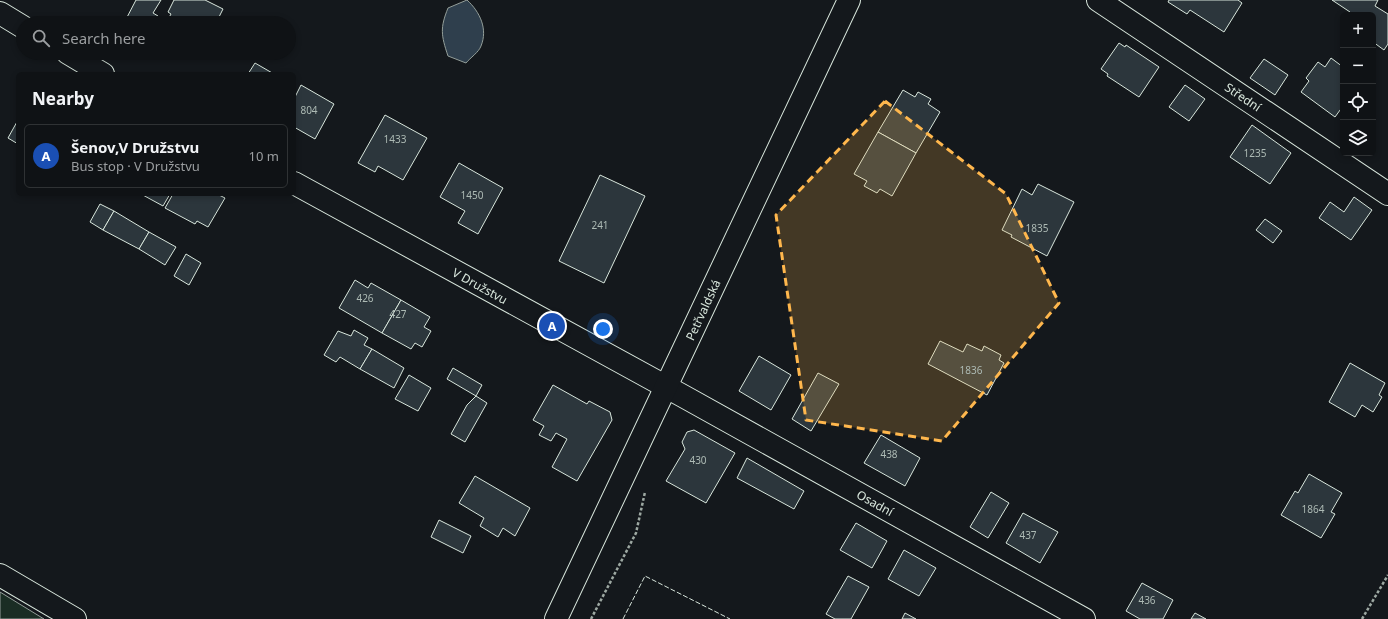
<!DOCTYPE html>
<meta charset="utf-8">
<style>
:root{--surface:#0f1215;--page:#181b1e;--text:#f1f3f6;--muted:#9b9ea0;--line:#2f3234;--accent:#0b8043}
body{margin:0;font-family:"Noto Sans",sans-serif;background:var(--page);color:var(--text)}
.controls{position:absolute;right:12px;top:12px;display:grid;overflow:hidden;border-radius:6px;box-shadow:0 2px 6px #0003}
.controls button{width:36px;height:36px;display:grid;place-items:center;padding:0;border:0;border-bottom:1px solid var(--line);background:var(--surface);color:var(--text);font:20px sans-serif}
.you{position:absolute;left:603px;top:329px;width:14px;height:14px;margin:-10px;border:3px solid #fff;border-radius:50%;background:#1a73e8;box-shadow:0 0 0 6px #1a73e833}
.badge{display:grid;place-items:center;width:26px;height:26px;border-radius:50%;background:var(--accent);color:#fff;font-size:13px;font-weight:700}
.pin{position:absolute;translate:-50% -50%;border:2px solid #fff;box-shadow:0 1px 4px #0006}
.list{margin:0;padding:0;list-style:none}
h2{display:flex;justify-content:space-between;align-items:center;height:52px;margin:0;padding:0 16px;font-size:17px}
h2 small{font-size:13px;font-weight:400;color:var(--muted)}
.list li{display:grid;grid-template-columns:26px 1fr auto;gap:12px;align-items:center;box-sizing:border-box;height:64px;margin:0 8px 8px;padding:0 8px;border:1px solid var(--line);border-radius:6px}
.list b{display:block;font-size:15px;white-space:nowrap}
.list p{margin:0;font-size:13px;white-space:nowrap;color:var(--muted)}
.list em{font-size:13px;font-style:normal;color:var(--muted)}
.icon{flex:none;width:22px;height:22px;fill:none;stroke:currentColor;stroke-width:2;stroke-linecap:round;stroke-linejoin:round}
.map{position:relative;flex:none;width:1388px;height:619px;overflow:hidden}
.search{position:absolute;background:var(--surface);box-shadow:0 2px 6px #0003;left:16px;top:16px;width:280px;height:44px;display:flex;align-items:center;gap:10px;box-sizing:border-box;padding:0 14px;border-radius:22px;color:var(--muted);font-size:15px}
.panel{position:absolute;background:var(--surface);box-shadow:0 2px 6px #0003;left:16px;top:72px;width:280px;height:124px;border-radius:6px}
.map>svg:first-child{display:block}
</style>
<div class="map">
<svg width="1388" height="619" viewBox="0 0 1388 619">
<rect width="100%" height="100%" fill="#14181c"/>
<path fill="#1a2d24" stroke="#939e99" d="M0 592 44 619H0Z"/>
<path fill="#2f3f4d" stroke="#939e99" d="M467 0C480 12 488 29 481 46 479 52 470 58 466 63L448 56C441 35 440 28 448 8Z"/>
<g fill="#2c363c" stroke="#d8e6dc">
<path d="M136 0H161L153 13 158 16 154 23H124Z"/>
<path d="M174 0H205L223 9 216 23H166L171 14 168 12Z"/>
<path d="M1169 0H1238L1242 3 1224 32 1190 10 1187 14 1168 2Z"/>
<path d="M1332 0H1378L1375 6 1388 14V44L1384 50 1373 42V15H1348L1350 12Z"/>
<path d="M1119 43 1125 47 1126 45 1159 67 1139 97 1107 76 1108 74 1101 69Z"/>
<path d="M1331 58 1343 67V106L1335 117 1301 92 1309 81 1306 78 1318 62 1325 67Z"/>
<path d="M1264 59 1288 75 1275 95 1250 78Z"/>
<path d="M255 63 274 74H248Z"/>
<path d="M301 85 334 104 315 139 294 127V99Z"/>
<path d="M1185 85 1205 99 1189 121 1169 107Z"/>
<path d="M903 90 915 97 918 92 931 99 928 104 940 112 916 153 878 132Z"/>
<path d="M385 115 427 138 403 180 378 166 375 172 358 163Z"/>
<path d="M18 120V144L8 138Z"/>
<path d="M1252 125 1291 153 1270 184 1230 157Z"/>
<path d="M878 132 916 153 892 196 880 189 877 193 864 186 867 181 854 174Z"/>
<path d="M459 163 503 188 478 234 458 223 465 211 440 197Z"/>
<path d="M600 175 645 196 604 283 559 261Z"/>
<path d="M1038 184 1074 202 1047 256 1011 237 1012 235 1002 230 1022 189 1032 195Z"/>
<path d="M141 194H170L163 206Z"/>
<path d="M173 194H217L225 198 208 227 197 221 195 224 165 208Z"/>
<path d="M1354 197 1372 210 1351 240 1319 218 1330 202 1344 212Z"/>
<path d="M100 204 114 211 103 230 90 222Z"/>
<path d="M114 211 149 232 139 249 103 230Z"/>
<path d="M1265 219 1282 231 1273 243 1256 230Z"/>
<path d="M149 232 176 247 165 265 139 249Z"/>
<path d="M186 254 201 263 189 285 174 276Z"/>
<path d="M355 280 368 288 371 283 401 300 382 333 339 308Z"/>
<path d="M401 300 430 317 424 327 431 331 422 347 415 343 411 349 382 333Z"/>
<path d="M354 330 368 338 364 345 372 349 360 369 340 357 336 362 324 355 338 331 351 336Z"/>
<path d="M940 341 963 352 967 344 982 351 984 346 1001 355 999 360 1004 363 987 395 928 364Z"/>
<path d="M372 349 404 368 394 388 360 369Z"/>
<path d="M759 356 791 375 771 410 739 391Z"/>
<path d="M1350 363 1385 383 1379 395 1382 397 1373 412 1362 405 1355 417 1329 402Z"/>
<path d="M453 368 482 385 476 396 447 379Z"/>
<path d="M818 373 839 384 811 431 792 419Z"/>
<path d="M409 375 431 388 418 411 395 399Z"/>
<path d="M553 385 587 404 589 401 610 412 612 420 577 481 552 467 567 439 556 433 551 441 539 435 544 426 533 420Z"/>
<path d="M476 396 487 403 465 442 451 434 467 405Z"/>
<path d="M694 430 735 453 706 503 666 481 685 449 682 442 687 432Z"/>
<path d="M881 435 920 458 905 486 864 463Z"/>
<path d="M747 458 804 491 794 509 737 478Z"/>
<path d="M1309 474 1342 493 1331 512 1335 514 1321 538 1281 515 1295 491 1298 493Z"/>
<path d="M475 476 530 508 515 536 503 528 498 537 480 526 484 518 459 503Z"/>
<path d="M991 492 1009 503 988 538 970 527Z"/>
<path d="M1023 513 1058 532 1040 563 1006 543Z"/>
<path d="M439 520 471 536 463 553 431 537Z"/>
<path d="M856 523 887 541 872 568 840 550Z"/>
<path d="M904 550 936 568 919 596 888 579Z"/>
<path d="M848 576 869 587 851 619H835L826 614Z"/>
<path d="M1142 583 1173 600 1163 619H1140L1126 611Z"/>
<path d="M905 613 916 619H902Z"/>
<path d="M1195 613 1206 619H1191Z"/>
</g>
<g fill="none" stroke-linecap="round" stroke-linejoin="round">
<g stroke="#d8e6dc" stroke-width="24">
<g id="minor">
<path d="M1098 0 1388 194"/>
<path d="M0 13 23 27"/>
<path d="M68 53 103 74"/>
<path d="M294 183 683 396 1084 619"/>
<path d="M0 575 75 619"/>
</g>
</g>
<g stroke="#d8e6dc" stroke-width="24">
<path id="secondary" d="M556 619 849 0"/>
</g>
<g stroke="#9da8a2" stroke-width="2.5" stroke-dasharray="3 2" stroke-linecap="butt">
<path d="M591 619 636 533 645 492"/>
<path d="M1362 619 1388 575"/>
</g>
<use href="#minor" stroke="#14181c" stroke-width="22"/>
<use href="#secondary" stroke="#14181c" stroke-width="22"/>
<path stroke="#d8e6dc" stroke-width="1" stroke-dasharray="5 2" stroke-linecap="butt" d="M623 619 645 576 730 619"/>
</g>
<path fill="#ffb74d" fill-opacity="0.2" stroke="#ffb74d" stroke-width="3" stroke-dasharray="8 5" stroke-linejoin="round" d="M885 101 1006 194 1059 303 942 441 806 420 776 215Z"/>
<g text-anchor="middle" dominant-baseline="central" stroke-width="3" stroke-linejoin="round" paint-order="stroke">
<g font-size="10" fill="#adbab4">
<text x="309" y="110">804</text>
<text x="395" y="139">1433</text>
<text x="1255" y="153">1235</text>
<text x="472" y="195">1450</text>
<text x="600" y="225">241</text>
<text x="1037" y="228">1835</text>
<text x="365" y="298">426</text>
<text x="398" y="314">427</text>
<text x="971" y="370">1836</text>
<text x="889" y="454">438</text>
<text x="698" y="460">430</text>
<text x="1313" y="509">1864</text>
<text x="1028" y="535">437</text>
<text x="1147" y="600">436</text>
</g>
<g font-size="12" fill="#d8e6dc" stroke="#14181c">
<text transform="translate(1243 97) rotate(34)">Střední</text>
<text transform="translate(480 286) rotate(29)">V Družstvu</text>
<text transform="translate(703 310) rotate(-65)">Petřvaldská</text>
<text transform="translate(875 503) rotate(29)">Osadní</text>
</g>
</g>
</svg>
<div class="controls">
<button>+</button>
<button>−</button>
<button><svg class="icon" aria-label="locate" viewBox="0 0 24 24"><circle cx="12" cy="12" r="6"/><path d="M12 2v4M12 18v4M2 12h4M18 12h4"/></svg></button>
<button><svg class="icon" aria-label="layers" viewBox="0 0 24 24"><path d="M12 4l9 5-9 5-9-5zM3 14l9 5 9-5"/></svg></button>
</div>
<div class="you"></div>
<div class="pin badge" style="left:552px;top:326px;background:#1a4fb4">A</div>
<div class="search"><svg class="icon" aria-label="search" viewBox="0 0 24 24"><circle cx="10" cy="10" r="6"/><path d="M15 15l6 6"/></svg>Search here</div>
<section class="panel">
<h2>Nearby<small></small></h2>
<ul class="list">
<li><span class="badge" style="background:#1a4fb4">A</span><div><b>Šenov,V Družstvu</b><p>Bus stop · V Družstvu</p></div><em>10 m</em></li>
</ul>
</section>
</div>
